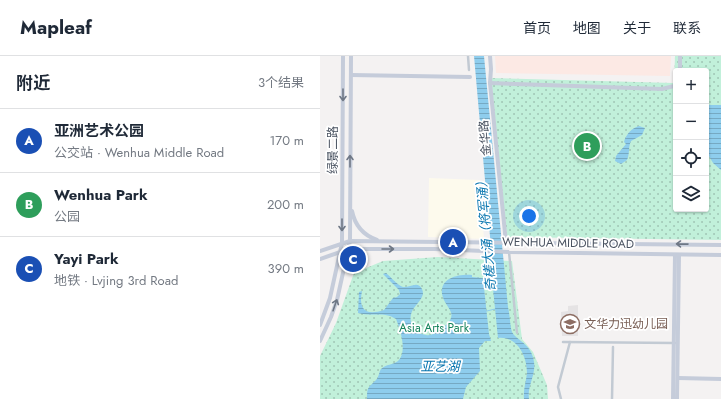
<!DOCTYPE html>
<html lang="zh">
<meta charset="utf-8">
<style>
:root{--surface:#fff;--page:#f2f2f3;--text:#1f2937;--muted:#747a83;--line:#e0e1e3;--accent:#1856e7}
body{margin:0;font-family:Jost,"Noto Sans SC",sans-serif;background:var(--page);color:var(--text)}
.controls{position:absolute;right:12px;top:12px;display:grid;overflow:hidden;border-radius:4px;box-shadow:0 1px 3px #0004}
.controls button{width:36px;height:36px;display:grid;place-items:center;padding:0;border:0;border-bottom:1px solid var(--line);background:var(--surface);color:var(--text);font:20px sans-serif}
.you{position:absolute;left:209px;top:160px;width:14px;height:14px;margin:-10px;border:3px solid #fff;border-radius:50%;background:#1a73e8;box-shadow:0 0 0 6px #1a73e833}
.badge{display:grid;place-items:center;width:26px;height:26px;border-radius:50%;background:var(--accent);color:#fff;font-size:13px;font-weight:700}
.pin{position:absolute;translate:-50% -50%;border:2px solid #fff;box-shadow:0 1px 4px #0006}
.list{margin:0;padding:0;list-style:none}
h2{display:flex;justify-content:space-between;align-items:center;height:52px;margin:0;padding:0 16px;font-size:17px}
h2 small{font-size:13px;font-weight:400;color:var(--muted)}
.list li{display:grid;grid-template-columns:26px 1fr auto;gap:12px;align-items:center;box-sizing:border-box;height:64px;padding:0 16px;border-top:1px solid var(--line)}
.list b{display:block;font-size:15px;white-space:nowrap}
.list p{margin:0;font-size:13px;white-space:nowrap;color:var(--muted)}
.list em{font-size:13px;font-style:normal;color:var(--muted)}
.icon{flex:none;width:22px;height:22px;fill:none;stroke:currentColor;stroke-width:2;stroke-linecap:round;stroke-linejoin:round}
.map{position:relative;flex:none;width:401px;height:343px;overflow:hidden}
header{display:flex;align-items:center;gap:24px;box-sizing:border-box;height:56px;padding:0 20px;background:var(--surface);border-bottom:1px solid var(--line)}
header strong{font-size:19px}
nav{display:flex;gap:22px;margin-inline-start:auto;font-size:14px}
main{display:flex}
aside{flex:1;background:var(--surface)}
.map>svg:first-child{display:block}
</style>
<header>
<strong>Mapleaf</strong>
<nav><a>首页</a><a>地图</a><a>关于</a><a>联系</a></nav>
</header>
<main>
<aside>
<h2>附近<small>3个结果</small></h2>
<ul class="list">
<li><span class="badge" style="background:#1a4fb4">A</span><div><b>亚洲艺术公园</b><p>公交站 · Wenhua Middle Road</p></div><em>170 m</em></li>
<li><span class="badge" style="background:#2e9e5b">B</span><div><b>Wenhua Park</b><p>公园</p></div><em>200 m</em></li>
<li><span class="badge" style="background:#1a4fb4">C</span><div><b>Yayi Park</b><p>地铁 · Lvjing 3rd Road</p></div><em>390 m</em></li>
</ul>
</aside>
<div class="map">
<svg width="401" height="343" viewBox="0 0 401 343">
<defs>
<pattern id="green-dots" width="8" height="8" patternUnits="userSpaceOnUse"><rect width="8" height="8" fill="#c1f0da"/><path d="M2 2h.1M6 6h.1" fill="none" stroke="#9fc5b4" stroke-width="1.8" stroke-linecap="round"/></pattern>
<pattern id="water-rules" width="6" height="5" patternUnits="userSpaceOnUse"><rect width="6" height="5" fill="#8ecded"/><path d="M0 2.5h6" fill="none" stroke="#76a9c3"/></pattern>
</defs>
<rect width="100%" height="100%" fill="#f4f2f2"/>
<path fill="#fdfaed" d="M109 122 160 124 164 183 108 181Z"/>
<path fill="#e5e3e4" d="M258 249V280H242L241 256 248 255V250Z"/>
<path fill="#fce9e4" d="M175 0H351L350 20 176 17Z"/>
<g fill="url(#green-dots)" fill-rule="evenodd">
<path d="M355 0H401V184L187 181 171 22 354 27ZM356 15H386V153H356Z"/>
<path d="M118 201 192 205 202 283 213 296 227 329 228 343H0V300L16 267 34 217 63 205Z"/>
</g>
<g fill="url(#water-rules)">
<path d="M154 0H164L188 251C190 259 190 270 192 276 194 280 198 282 201 285 208 290 213 297 214 306 216 319 207 330 209 343H204C203 334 206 326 207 317 207 301 198 280 178 282L172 223 173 214Z"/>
<path d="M386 49H401V114L393 107 386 95Z"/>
<path d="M319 70 325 72 322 79 311 85C308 91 310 98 307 104L301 108 295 105 296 100 306 88 304 86C306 78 312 72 319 70Z"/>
<path d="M66 217C71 221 77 229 83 231 89 232 98 224 102 233 108 246 83 251 93 271 96 276 100 278 106 279 111 280 116 277 120 274 143 257 125 254 122 238 120 221 140 218 152 219V221L163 222 169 278 171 285H165L159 292 160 315 146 331 143 343H47C47 331 48 332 56 324 59 321 59 316 61 313 66 308 73 309 78 305 88 296 80 273 76 263 63 255 52 261 38 257L39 236 42 235C38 254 46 260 64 254L73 242 77 241 80 238 79 234 63 218Z"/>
</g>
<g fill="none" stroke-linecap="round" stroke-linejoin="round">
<path stroke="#8ecded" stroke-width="1" d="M167 255 175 253"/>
<g stroke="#c2cad3" stroke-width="2.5">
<path d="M148 0 149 14"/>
<path d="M189 196 197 277"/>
<path d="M243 286 355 287"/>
<path d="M241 343 238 331 250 286"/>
<path d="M292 343 293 291"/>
</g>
<g stroke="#c5ccda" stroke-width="4">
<path d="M170 0 171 13 170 27 186 187"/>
<path d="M360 15V0"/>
<path d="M31 19 150 21"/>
<path d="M170 27 342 33 354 30 356 28"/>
<path d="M32 155C35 170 43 179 57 184"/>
<path d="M0 195 30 185 401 189"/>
<path d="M0 203 29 193H114L189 196 401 199"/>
<path d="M0 269 10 242 22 187 23 0"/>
<path d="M0 285 11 261 17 244 30 185 31 0"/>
<path d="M358 322 401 323"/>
<path d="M353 343 355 199"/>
<path d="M357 343 359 199"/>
</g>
</g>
<defs><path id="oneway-shaft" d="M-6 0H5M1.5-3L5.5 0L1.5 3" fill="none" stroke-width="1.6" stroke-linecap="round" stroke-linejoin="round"/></defs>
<g stroke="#6e7785">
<use href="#oneway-shaft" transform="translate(23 39) rotate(90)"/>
<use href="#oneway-shaft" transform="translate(30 105) rotate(-90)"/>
<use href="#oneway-shaft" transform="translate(22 169) rotate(90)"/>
<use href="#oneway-shaft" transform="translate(362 188) rotate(-179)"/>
<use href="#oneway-shaft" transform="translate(68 193)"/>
<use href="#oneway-shaft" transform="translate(15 249) rotate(-71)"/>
</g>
<defs>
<g id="school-ring" transform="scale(1)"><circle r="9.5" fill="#fff" stroke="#8d6e63" stroke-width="1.5"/><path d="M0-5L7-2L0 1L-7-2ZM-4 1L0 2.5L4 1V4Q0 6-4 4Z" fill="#8d6e63"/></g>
</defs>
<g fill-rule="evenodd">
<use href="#school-ring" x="250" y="268"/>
</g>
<g text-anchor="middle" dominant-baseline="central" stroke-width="3.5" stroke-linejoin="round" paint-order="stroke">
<g font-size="12" fill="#495260" stroke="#fff">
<text transform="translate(165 82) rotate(-95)">金华路</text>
<text transform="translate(13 94) rotate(-90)">绿景二路</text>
<text transform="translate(248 187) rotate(1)">WENHUA MIDDLE ROAD</text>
</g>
<g font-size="12" fill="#785e54" stroke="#fff" text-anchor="start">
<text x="264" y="268">文华力迅幼儿园</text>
</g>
<g font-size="12" fill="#17845c" stroke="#fff">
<text x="114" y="272">Asia Arts Park</text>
</g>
<g font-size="13" font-style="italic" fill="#0b77b0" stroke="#fff">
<text transform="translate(166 177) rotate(-95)">奇槎大涌（将军涌）</text>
<text x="120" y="310">亚艺湖</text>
</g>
</g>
</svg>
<div class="controls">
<button>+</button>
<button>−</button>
<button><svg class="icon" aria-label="locate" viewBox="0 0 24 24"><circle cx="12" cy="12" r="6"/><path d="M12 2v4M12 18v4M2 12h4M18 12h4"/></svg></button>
<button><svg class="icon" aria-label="layers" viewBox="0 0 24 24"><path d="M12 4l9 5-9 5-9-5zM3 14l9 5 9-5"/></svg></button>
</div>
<div class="you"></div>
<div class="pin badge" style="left:133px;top:186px;background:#1a4fb4">A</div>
<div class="pin badge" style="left:267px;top:90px;background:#2e9e5b">B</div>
<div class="pin badge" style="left:33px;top:203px;background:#1a4fb4">C</div>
</div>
</main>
